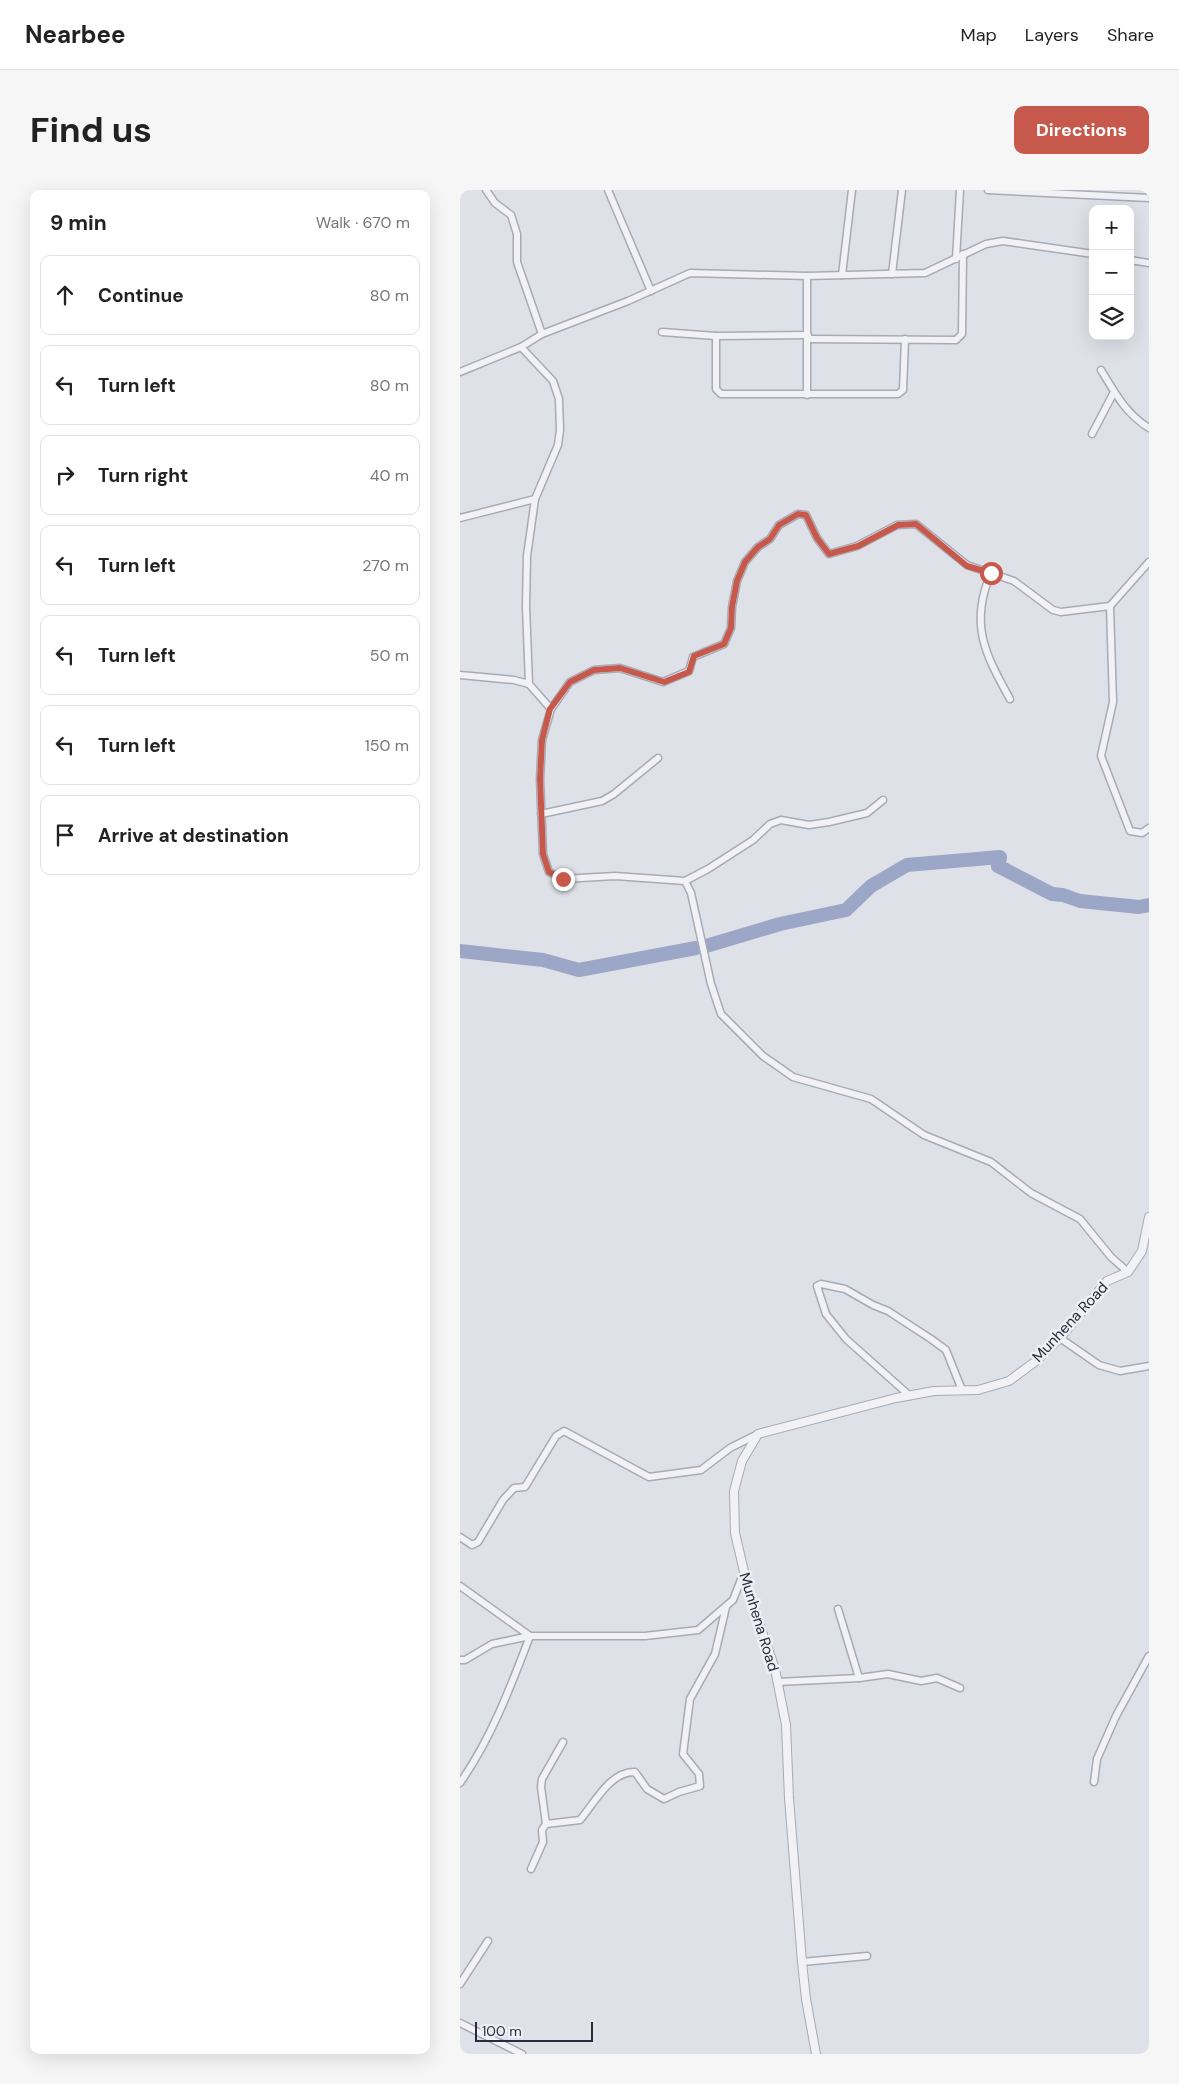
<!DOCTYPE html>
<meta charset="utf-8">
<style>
:root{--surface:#fff;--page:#f6f6f6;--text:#222;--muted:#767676;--line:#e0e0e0;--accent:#c6594c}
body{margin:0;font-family:"DM Sans",sans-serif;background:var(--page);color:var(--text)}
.controls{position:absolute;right:15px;top:15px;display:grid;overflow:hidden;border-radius:10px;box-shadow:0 5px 20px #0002}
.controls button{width:45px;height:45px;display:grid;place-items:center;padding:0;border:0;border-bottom:1px solid var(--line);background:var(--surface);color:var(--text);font:25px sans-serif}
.scale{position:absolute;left:15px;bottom:12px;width:118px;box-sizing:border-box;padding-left:5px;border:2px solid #292b3e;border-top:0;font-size:14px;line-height:18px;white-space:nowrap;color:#292b3e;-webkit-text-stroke:4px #eff0f5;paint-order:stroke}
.stop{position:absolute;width:15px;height:15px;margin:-11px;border:4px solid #c6594c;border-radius:50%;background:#fff}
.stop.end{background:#c6594c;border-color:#fff;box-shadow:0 1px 5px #0008}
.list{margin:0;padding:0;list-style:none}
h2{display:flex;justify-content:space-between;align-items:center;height:65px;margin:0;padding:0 20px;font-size:21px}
h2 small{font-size:16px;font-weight:400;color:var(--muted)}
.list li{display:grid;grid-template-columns:32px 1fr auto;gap:15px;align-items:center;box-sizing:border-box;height:80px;margin:0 10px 10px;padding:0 10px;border:1px solid var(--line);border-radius:10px}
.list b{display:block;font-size:19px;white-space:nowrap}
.list em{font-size:16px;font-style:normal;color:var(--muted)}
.icon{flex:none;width:28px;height:28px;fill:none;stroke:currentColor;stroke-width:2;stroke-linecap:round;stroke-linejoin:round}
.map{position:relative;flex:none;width:689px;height:1864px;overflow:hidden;border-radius:10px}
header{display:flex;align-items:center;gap:30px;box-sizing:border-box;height:70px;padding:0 25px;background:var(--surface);border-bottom:1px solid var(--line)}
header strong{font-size:24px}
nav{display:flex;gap:28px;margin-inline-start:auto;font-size:18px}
.intro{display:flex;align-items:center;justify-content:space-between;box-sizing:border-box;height:120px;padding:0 30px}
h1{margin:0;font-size:35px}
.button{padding:12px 22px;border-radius:10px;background:var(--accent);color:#fff;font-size:18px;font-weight:700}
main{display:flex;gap:30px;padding:0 30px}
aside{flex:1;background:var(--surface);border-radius:10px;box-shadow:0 5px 20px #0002}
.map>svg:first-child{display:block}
</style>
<header>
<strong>Nearbee</strong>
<nav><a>Map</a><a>Layers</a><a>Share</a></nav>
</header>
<div class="intro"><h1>Find us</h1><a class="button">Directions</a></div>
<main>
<aside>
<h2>9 min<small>Walk · 670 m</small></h2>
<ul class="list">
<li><svg class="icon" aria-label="ahead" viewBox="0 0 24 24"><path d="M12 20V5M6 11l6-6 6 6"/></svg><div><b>Continue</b></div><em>80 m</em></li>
<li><svg class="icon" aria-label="left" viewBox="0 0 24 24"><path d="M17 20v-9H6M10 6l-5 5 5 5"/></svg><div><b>Turn left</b></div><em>80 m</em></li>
<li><svg class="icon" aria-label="right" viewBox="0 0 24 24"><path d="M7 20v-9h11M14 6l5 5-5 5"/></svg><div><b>Turn right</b></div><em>40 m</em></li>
<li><svg class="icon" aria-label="left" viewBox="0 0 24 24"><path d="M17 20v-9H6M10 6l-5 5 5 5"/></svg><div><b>Turn left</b></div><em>270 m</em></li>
<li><svg class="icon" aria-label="left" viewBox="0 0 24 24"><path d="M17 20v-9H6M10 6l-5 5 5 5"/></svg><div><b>Turn left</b></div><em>50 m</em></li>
<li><svg class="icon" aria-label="left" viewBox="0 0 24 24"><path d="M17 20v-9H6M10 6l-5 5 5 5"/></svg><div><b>Turn left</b></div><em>150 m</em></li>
<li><svg class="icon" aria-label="arrive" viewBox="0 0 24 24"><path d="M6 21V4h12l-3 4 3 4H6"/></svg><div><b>Arrive at destination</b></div></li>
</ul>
</aside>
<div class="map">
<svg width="689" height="1864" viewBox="0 0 689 1864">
<rect width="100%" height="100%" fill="#dfe1e8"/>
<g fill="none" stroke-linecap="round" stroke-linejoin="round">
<g stroke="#9ca6c6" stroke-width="14">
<path d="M246 756 320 734 386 720 411 696 447 675 540 667 538 676 592 704 603 705 620 711 679 717 689 715"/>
<path d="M0 761 83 770 119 780 236 758"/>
</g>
<g stroke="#a8aab5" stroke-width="9">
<g id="minor">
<path d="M26 0 35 13 51 25 57 44V72L82 144"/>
<path d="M148 0 191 101"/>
<path d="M528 0 689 8"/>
<path d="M496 69 500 0"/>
<path d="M670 70 689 73"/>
<path d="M432 84 442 0"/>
<path d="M382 85 392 0"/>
<path d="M347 86V205"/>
<path d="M202 142 256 146 348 145"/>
<path d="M256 146V199L261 204H438L443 200 445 149"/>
<path d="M348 149 496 150 502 144 503 64"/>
<path d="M61 157 93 191 99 209 100 240 98 255 75 309 67 366 66 416 69 494 91 519 82 550 80 589 83 664 89 682 103 689 155 686 225 691 231 703 251 794 261 824 303 866 333 887 411 909 464 945 531 972 571 1003 620 1029 651 1067 668 1082"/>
<path d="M641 180C655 203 666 224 689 238"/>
<path d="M0 182 61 157 82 144 168 111 230 83 347 86 465 83 526 54 543 51 633 64"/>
<path d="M632 244 654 202"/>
<path d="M0 328 75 309"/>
<path d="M689 372 650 416 653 512 641 566 670 641 682 643 689 638"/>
<path d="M531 383C509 434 525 464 550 509"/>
<path d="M0 485 54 490 69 494"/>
<path d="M91 519 110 492 134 480 160 478 203 492 229 481 233 467 264 454 271 438 272 417 277 391 285 372 298 357 310 349 319 335 338 324 346 325 357 348 369 364 397 356 437 335 456 334 507 375 554 391 593 420 601 422 650 416"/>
<path d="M81 624 142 611 154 604 198 568"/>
<path d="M225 691 248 679 293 650 310 634 321 630 349 635 369 632 407 623 423 610"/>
<path d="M600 1148 639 1175 660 1181 689 1176"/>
<path d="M450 1206 386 1149 366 1124 357 1096 361 1094 385 1099 413 1115 428 1121 471 1149 486 1160 502 1200"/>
<path d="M0 1347 12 1355 18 1352 43 1310 54 1298 65 1297 96 1246 104 1241 189 1287 241 1280 270 1258 298 1244"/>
<path d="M0 1396 70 1446C51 1496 31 1549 0 1593"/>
<path d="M378 1419 399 1488"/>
<path d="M0 1470H5L32 1454 70 1446H185L238 1440 273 1410 284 1382"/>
<path d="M317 1492 399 1488 428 1484 461 1491 477 1488 500 1498"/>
<path d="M634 1592 637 1569 656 1526 689 1466"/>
<path d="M86 1634 81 1597 82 1589 103 1552"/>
<path d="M71 1679 83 1652 82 1640 86 1634 120 1630C134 1614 150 1581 175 1582L187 1599 204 1609 219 1602 240 1596 239 1584 223 1564 230 1509 255 1464 266 1417"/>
<path d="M342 1772 407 1766"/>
<path d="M0 1794 28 1751"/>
<path d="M0 1833 62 1864"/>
</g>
</g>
<g stroke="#a8aab5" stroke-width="10">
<path id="tertiary" d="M356 1864 346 1809 342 1772 329 1608 326 1535 315 1479 290 1407 275 1343 274 1301 282 1271 298 1244 436 1208 474 1201 518 1200 549 1191 576 1171 600 1148 647 1091 668 1082 682 1061 689 1027"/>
</g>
<use href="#minor" stroke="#f2f2f6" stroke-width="6"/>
<use href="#tertiary" stroke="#f2f2f6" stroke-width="8"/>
</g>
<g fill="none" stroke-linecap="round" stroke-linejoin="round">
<path stroke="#c6594c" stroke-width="6" d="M103 689 89 682 83 664 80 589 82 550 90 519 110 492 134 480 160 478 204 492 229 482 234 466 264 454 271 438 272 417 277 391 285 372 298 357 310 349 319 335 338 324 346 325 357 348 369 364 398 356 438 335 456 334 507 376 531 383"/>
</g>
<g text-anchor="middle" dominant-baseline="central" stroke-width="5" stroke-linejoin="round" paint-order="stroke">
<g font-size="15" fill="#292b3e" stroke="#eff0f5">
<text transform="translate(610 1132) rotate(-47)">Munhena Road</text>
<text transform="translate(299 1432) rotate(73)">Munhena Road</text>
</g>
</g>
</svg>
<div class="controls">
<button>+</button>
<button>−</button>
<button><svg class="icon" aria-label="layers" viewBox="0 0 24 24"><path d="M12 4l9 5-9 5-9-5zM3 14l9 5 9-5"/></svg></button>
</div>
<div class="scale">100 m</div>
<div class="stop" style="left:531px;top:383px"></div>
<div class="stop end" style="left:103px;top:689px"></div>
</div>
</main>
